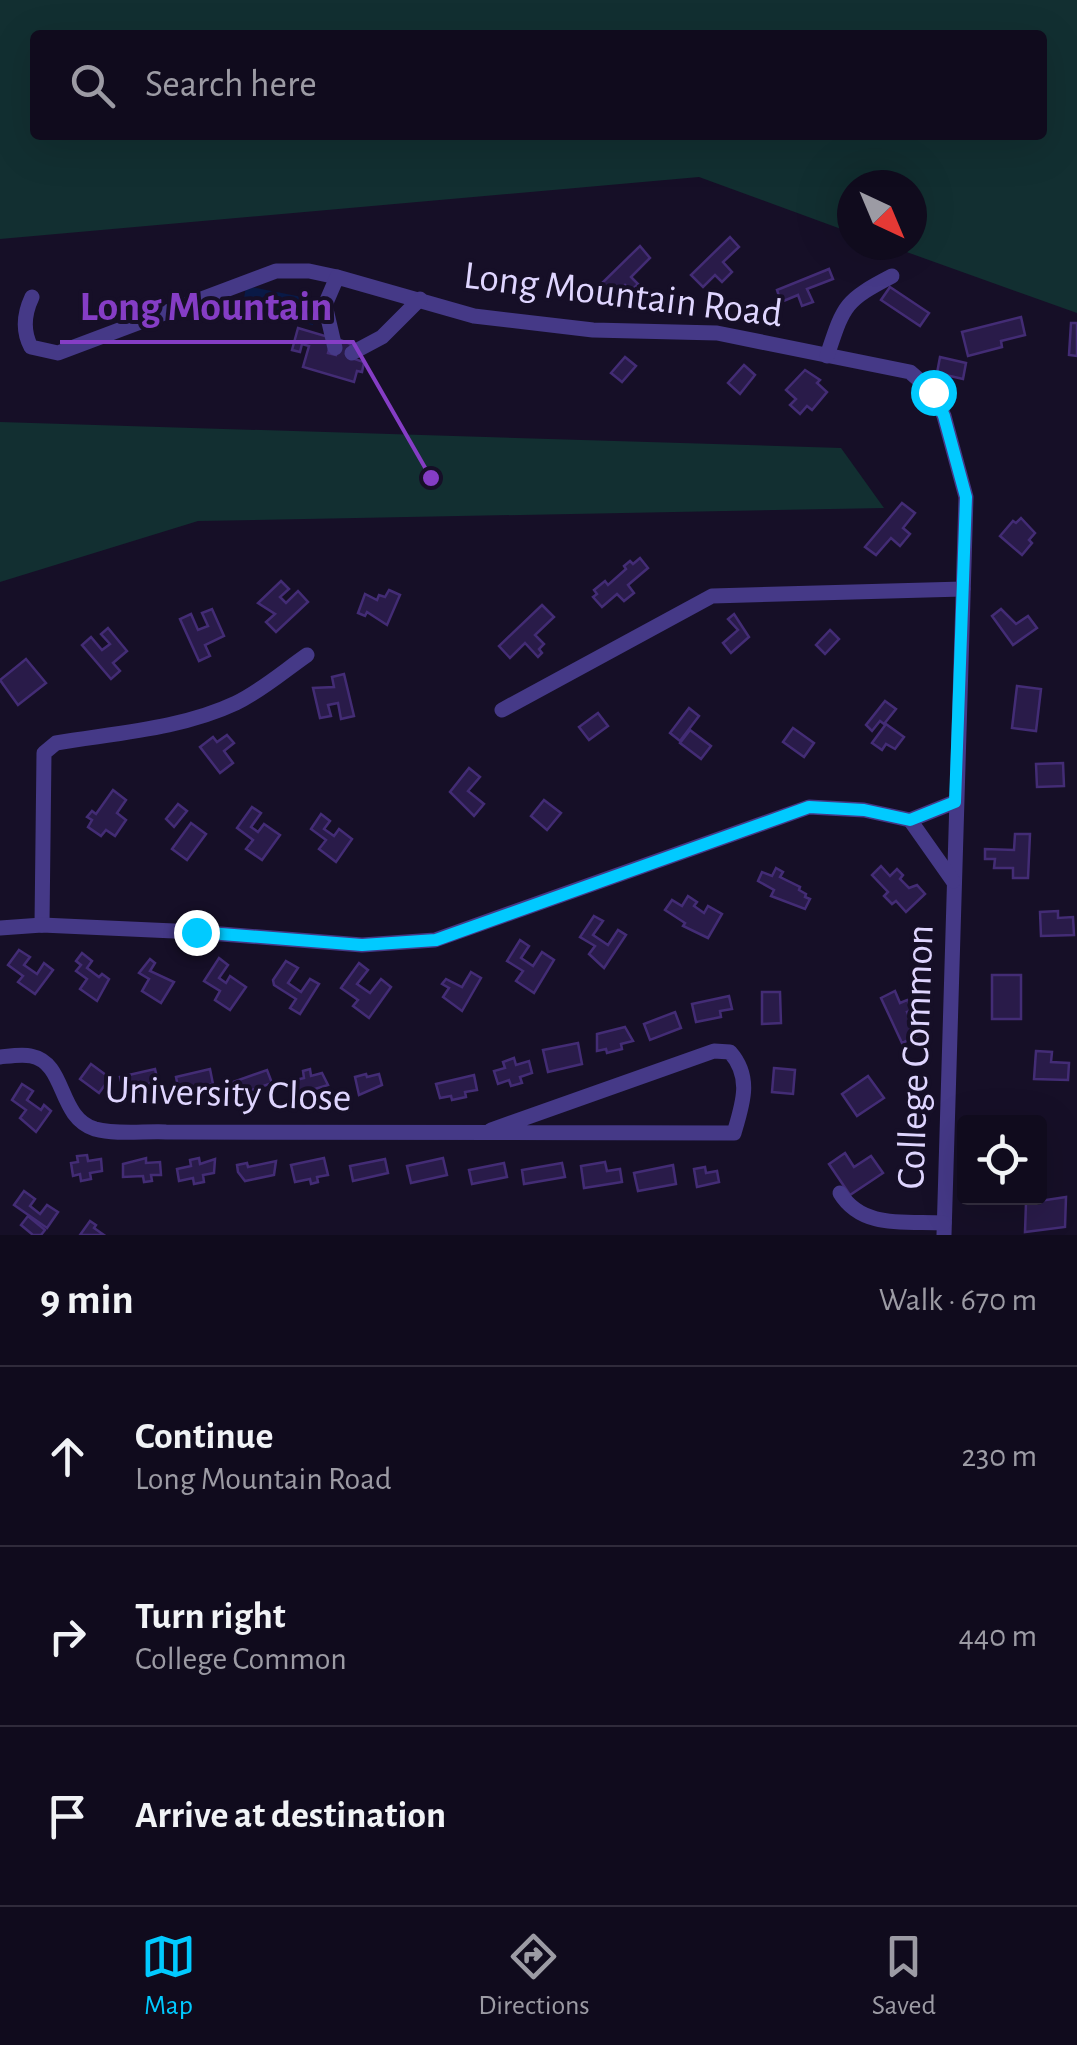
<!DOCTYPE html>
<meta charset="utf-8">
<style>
:root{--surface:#100b1d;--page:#191426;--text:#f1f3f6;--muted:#9c9ba4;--line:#302b3b;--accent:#01caff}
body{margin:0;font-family:"Alegreya Sans",sans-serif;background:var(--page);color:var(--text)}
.controls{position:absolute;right:30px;bottom:30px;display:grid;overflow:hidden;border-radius:10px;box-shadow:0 10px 40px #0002}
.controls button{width:90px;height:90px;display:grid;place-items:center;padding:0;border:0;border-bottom:2px solid var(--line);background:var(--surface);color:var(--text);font:50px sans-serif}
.compass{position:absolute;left:837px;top:170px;width:90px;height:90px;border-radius:50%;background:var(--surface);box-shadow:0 10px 40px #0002;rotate:136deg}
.stop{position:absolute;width:30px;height:30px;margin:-22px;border:8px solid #01caff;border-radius:50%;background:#fff}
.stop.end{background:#01caff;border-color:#fff;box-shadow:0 2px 10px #0008}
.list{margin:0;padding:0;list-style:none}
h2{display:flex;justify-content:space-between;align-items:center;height:130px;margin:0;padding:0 40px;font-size:42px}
h2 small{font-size:32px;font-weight:400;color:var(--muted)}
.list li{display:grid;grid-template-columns:65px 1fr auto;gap:30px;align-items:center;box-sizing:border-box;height:180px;padding:0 40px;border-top:2px solid var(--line)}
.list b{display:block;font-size:38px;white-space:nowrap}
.list p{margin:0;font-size:32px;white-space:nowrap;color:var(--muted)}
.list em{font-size:32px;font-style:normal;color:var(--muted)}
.icon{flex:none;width:55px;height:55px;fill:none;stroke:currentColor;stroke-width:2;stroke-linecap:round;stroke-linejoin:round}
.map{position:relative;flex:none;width:1077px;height:1235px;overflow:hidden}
.search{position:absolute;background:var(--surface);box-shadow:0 10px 40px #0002;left:30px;right:30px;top:30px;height:110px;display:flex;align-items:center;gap:25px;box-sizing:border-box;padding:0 35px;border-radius:10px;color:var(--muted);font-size:38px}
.sheet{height:670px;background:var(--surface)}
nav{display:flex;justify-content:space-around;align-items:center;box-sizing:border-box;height:140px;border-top:2px solid var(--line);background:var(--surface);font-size:28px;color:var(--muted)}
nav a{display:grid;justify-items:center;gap:5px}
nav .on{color:var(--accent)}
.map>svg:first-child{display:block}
</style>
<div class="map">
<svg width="1077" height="1235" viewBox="0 0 1077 1235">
<rect width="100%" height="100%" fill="#160f27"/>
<g fill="#122f31" fill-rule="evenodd">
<path d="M0 0H1077V313L887 245H912V185H852V233L699 177 0 239ZM35 35H1042V135H35Z"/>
<path d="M0 422 841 448 884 508 198 521 0 582Z"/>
</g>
<path fill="#091946" d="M246 286 317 300 313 325 242 311Z"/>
<g fill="#291b49" stroke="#432c75" stroke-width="2.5">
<path d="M730 237 739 247 723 262 732 272 722 282 715 275 703 287 691 275Z"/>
<path d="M640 246 650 258 631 277 638 284 631 291 625 285 610 299 598 287Z"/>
<path d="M829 269 833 279 807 289 813 302 802 306 798 295 781 302 777 290Z"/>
<path d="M890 287 929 313 920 326 881 300Z"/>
<path d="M1021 317 1025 335 1001 341 1002 347 968 356 962 332Z"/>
<path d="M1071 323H1077V356L1069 355Z"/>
<path d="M298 328 332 338 328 353 336 355 340 340 351 344 348 357 364 362 362 372 357 371 354 382 303 367 309 346 302 344 300 352 292 350Z"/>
<path d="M625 357 636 366 622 382 611 373Z"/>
<path d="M940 357 966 363 963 379 937 373Z"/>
<path d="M744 365 755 375 740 394 728 383Z"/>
<path d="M805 370 820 380 817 383 827 392 812 410 807 406 800 414 790 405 796 399 786 390Z"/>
<path d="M902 503 915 513 903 528 910 534 900 546 891 538 876 555 865 547Z"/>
<path d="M1021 518 1035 533 1029 540 1032 543 1022 555 1000 536 1013 521 1016 523Z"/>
<path d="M640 558 648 568 628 585 634 593 624 601 617 594 602 607 593 597 597 594 594 590 605 581 608 585 626 569 624 566 630 561 633 564Z"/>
<path d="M281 581 289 589 280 597 286 603 298 591 308 602 276 632 266 622 275 614 258 603Z"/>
<path d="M389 590 400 595 387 625 367 612 365 616 358 613 365 594 377 600 379 595 385 597Z"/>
<path d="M542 605 554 617 535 635 544 644 539 649 542 653 538 657 525 643 510 658 499 646Z"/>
<path d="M212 609 224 636 205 645 210 656 199 661 180 619 191 614 198 630 208 626 202 613Z"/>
<path d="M1001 609 1016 624 1028 616 1037 628 1013 645 992 616Z"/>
<path d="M734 614 749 637 731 653 723 643 738 630 728 619Z"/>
<path d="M108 628 127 651 113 663 120 671 111 679 82 645 91 637 102 650 110 644 101 634Z"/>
<path d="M830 630 839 639 825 654 816 645Z"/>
<path d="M26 659 46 683 18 705 0 680Z"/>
<path d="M344 674 354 716 341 719 338 703 328 705 331 716 320 718 313 688 334 687 332 677Z"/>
<path d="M1017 686 1041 689 1036 731 1012 728Z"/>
<path d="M885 701 896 709 884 724 880 721 872 731 866 725Z"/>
<path d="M689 708 699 716 680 741 670 733Z"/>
<path d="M598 713 608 726 589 740 579 727Z"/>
<path d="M886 724 904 737 895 749 886 744 882 750 872 743Z"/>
<path d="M793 728 814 743 804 757 783 742Z"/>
<path d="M690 730 711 746 701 759 680 743Z"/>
<path d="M227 735 234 743 224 751 233 763 220 773 200 747 213 737 217 742Z"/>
<path d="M1063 763 1064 786 1037 787 1036 764Z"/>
<path d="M469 768 480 777 468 791 484 804 474 816 450 792Z"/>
<path d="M113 790 126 800 117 813 126 820 115 836 106 830 101 836 88 827 92 820 87 817 92 811 96 814Z"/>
<path d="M544 800 561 813 547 830 531 816Z"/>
<path d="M178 804 187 811 174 827 166 819Z"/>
<path d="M252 807 261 813 251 827 258 832 264 824 280 835 262 860 246 849 253 840 237 828Z"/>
<path d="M321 814 330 821 324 829 334 836 339 829 352 839 336 862 319 849 326 840 311 829Z"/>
<path d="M191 823 206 834 187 860 172 849Z"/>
<path d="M1015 834H1030L1028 878H1013V868H994L995 859H985V849L1014 850Z"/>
<path d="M881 866 890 876 897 869 903 875 900 879 909 888 917 885 925 894 906 912 896 901 892 904 884 896 888 892 872 875Z"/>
<path d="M776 868 783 872 780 877 800 887 799 890 806 894 805 897 810 899 805 909 771 896 774 890 758 881 762 872 772 876Z"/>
<path d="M688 896 697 902 694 906 704 913 708 906 722 914 708 938 683 926 685 923 665 910 672 900 682 906Z"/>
<path d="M1058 911V918L1073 917 1074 935 1041 936 1040 912Z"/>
<path d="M594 916 603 921 593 935 608 945 618 930 626 935 604 968 589 954 595 946 580 937Z"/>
<path d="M520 940 529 946 521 958 533 966 542 952 554 960 534 993 516 981 523 971 507 961Z"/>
<path d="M19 950 30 957 24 965 37 974 44 963 53 970 35 994 18 982 23 976 8 965Z"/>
<path d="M82 953 92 961 87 968 99 977 102 974 109 979 97 1001 80 989 87 979 76 971 81 965 76 961Z"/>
<path d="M219 958 228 965 219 978 226 983 230 976 246 987 230 1010 215 1000 220 991 204 981Z"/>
<path d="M150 959 155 963 150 971 174 982 161 1003 142 991 149 979 139 973Z"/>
<path d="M286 961 298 968 288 983 301 992 310 979 319 984 300 1014 290 1008 296 999 274 985 273 980Z"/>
<path d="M359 963 368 970 357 984 370 993 381 979 391 987 369 1018 353 1006 358 1000 341 988Z"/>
<path d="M471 972 481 978 462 1011 443 997 449 988 442 984 446 979 462 987Z"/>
<rect x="992" y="975" width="29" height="44"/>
<path d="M895 991 900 1003 907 1000 912 1010 907 1012 912 1023 923 1021 928 1031 902 1043 881 998Z"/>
<path d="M762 992H780L781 1023 762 1024Z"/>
<path d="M729 996 732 1009 720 1011 721 1017 696 1022 692 1004Z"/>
<path d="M675 1012 681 1028 650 1040 644 1024Z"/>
<path d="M625 1027 633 1041 621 1044 622 1049 607 1053 606 1049 597 1051V1034Z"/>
<path d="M578 1043 582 1064 548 1072 543 1050Z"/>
<path d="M1036 1051 1052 1052 1051 1062 1069 1063 1068 1080 1034 1079Z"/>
<path d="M514 1058 516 1065 529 1061 532 1073 520 1077 522 1083 511 1086 509 1080 498 1084 494 1071 505 1068 503 1062Z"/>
<path d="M91 1064 110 1078 99 1093 80 1079Z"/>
<path d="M774 1068 795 1070 793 1094 772 1092Z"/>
<path d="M155 1069 158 1082 144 1085 145 1091 131 1094 130 1089 123 1090 120 1077Z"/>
<path d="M210 1069 213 1084 202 1087 203 1091 184 1095 183 1091 179 1092 176 1077Z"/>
<path d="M310 1069 311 1076 322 1073 328 1085 315 1089V1093L301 1097 300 1092 292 1094 288 1082 304 1078 303 1071Z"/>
<path d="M267 1070 272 1083 238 1095 233 1082Z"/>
<path d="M366 1074 367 1077 379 1074 382 1085 359 1095 355 1077Z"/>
<path d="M474 1075 477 1090 465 1092 466 1097 452 1100 451 1096 440 1098 436 1084Z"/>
<path d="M868 1076 884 1098 857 1116 842 1094Z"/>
<path d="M22 1084 33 1091 27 1100 41 1110 44 1105 51 1111 36 1132 20 1118 26 1110 12 1100Z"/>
<path d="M845 1153 854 1167 871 1156 883 1173 850 1195 829 1164Z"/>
<path d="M87 1155 88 1161 101 1159 102 1171 90 1173 91 1179 81 1181 80 1174 73 1176 71 1163 78 1162 77 1156Z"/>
<path d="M146 1158V1163L160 1162 161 1175H151L152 1181 144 1182 143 1176 123 1177V1164Z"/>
<path d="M199 1158 200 1164 215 1159 214 1173 203 1175 204 1182 194 1184 193 1178 179 1181 177 1169 191 1166 190 1160Z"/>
<path d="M324 1158 328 1175 317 1177 318 1182 311 1184 310 1179 295 1182 291 1165Z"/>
<path d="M443 1158 447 1175 411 1183 407 1166Z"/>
<path d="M385 1159 388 1173 353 1181 350 1166Z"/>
<path d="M276 1161 274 1175 245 1181 238 1172 237 1165 247 1163 248 1167Z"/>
<path d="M605 1162 607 1171 620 1169 622 1182 584 1188 581 1166Z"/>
<path d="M504 1163 507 1177 472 1184 469 1170Z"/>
<path d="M562 1163 565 1177 524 1184 522 1170Z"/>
<path d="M673 1165 676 1184 638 1191 634 1173Z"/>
<path d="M705 1167 706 1173 717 1171 719 1182 697 1187 694 1169Z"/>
<path d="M24 1191 35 1199 30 1206 40 1214 47 1205 58 1212 47 1228 14 1205Z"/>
<path d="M1066 1197 1065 1227 1025 1232 1026 1203Z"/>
<path d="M28 1216 45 1230 41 1235H33L21 1225Z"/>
<path d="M90 1221 96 1225 94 1228 104 1235H80Z"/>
</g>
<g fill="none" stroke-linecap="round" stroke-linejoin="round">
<g stroke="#453987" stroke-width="15">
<path d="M32 297C24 314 22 330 31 347L58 353 276 271H309L337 277"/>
<path d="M335 348 325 305 337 277 474 316 593 330 717 333 910 372 933 392 944 416 966 497 944 1235"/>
<path d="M352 353 382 337 420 299"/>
<path d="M827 356C844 305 844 301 892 276"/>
<path d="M502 710 712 596 963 589"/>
<path d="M910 820 953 881"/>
<path d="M42 925 44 753 56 743C115 733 181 729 236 703 261 691 284 671 307 655"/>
<path d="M0 928 42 925 196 932 362 945 435 940 809 807 864 810 910 820 955 802"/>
<path d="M0 1057C10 1056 22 1054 31 1056 67 1063 57 1117 95 1129 116 1135 144 1131 166 1132L734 1133C743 1103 752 1077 730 1052L714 1051 491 1130"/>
<path d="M840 1193C862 1229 905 1221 944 1223"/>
</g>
</g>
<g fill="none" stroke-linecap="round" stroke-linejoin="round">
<path stroke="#01caff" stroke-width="12" d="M196 932 362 945 436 940 809 807 864 810 910 820 955 802 966 497 944 416 933 392"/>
</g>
<g text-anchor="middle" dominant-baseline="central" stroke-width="8" stroke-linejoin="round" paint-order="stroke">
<g font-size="40" fill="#dfd5ff" stroke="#160f27">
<text transform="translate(623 295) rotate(7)">Long Mountain Road</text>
<text transform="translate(916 1057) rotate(-88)">College Common</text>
<text transform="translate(228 1094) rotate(2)">University Close</text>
</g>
</g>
<path fill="none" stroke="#853dc5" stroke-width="4" d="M431 478L353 342H60"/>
<circle fill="#853dc5" stroke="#160f27" stroke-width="4" cx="431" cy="478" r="10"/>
<g font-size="42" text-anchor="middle" font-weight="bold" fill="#853dc5" stroke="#160f27" stroke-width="8" stroke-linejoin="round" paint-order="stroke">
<text x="206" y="320">Long Mountain</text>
</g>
</svg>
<div class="controls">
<button><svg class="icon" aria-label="locate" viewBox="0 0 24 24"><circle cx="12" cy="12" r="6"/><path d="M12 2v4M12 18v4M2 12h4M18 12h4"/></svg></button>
</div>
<svg class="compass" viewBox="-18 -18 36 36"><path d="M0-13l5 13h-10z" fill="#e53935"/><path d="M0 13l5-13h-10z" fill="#9c9ba4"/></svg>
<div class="stop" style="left:933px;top:392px"></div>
<div class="stop end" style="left:196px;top:932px"></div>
<div class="search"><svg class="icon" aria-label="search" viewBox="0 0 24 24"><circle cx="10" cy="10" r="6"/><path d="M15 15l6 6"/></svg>Search here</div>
</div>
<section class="sheet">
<h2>9 min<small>Walk · 670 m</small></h2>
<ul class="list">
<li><svg class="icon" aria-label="ahead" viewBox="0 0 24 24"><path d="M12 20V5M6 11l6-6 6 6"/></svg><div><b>Continue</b><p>Long Mountain Road</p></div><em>230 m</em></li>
<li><svg class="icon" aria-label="right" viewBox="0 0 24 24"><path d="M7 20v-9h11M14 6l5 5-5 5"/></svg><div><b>Turn right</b><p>College Common</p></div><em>440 m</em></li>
<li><svg class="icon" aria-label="arrive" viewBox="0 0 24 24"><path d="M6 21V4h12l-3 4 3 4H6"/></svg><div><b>Arrive at destination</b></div></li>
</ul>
</section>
<nav>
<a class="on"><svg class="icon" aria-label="map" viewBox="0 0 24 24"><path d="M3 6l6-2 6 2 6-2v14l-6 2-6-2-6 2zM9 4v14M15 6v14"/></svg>Map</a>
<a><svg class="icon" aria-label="directions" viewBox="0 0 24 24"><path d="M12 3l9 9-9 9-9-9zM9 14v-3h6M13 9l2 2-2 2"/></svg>Directions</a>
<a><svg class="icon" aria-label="saved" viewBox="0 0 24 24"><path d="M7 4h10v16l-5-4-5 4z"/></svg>Saved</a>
</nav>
